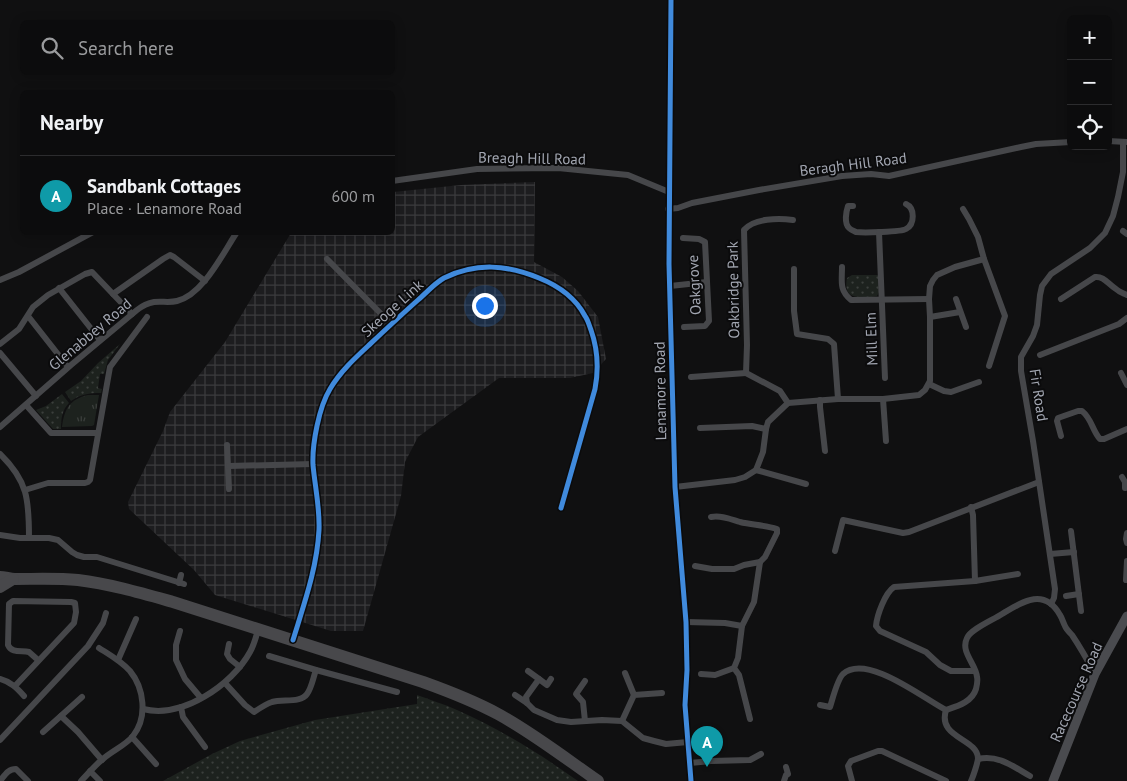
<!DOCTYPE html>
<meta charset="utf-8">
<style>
:root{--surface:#0c0c0d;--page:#151516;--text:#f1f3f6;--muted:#9a9b9d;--line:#2c2c2e;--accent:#b45309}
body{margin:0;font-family:"PT Sans",sans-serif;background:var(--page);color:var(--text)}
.controls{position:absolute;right:15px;top:15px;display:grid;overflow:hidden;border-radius:8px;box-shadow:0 2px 12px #0003}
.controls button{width:45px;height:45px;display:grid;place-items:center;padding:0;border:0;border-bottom:1px solid var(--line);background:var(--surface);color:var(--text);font:25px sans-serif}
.you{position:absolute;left:484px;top:305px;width:18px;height:18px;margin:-12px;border:4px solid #fff;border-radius:50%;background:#1a73e8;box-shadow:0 0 0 8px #1a73e833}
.badge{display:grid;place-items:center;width:32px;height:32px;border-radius:50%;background:var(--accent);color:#fff;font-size:16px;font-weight:700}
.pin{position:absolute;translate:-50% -41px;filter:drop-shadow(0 1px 2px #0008)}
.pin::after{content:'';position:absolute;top:26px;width:18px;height:15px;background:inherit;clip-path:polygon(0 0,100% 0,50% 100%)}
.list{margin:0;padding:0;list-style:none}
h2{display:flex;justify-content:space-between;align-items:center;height:65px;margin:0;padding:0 20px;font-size:21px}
h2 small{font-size:16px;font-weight:400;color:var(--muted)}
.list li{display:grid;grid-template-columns:32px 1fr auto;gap:15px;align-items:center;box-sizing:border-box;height:80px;padding:0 20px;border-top:1px solid var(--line)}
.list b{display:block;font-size:19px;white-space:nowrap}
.list p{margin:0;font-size:16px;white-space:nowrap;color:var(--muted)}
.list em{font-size:16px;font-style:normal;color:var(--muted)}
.icon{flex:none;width:28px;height:28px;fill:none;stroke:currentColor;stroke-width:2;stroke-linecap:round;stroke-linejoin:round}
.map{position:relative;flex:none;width:1127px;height:781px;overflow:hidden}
.search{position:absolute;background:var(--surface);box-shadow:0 2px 12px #0003;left:20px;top:20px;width:375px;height:55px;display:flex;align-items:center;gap:12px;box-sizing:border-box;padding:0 18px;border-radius:8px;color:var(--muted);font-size:19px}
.panel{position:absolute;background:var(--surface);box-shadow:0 2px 12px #0003;left:20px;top:90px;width:375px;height:145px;border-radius:8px}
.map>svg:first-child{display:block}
</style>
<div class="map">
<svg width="1127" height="781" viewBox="0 0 1127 781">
<defs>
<pattern id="industrial-grid" width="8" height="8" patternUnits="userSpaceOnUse" patternTransform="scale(1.25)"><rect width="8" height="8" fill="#1d1d1f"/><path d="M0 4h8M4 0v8" fill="none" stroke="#3b3b3d"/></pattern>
<pattern id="grass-dots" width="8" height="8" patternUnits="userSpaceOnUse" patternTransform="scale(1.25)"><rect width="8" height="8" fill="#1d221e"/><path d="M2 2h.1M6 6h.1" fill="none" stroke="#3b3f3c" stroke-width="1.8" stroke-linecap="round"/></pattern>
<pattern id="park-tufts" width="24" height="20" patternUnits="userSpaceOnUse" patternTransform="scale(1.25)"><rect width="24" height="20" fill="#1d221e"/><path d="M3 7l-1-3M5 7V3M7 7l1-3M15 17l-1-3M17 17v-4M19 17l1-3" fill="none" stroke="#3b3f3c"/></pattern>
</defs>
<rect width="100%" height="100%" fill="#101011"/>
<path fill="url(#industrial-grid)" d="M535 182 534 262 562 277 578 291 598 317 606 359 593 373 570 378H499L418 437 405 462 401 496 363 631H331L215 595 194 570 129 509 128 502 163 431 170 412 225 342 291 233 392 232 393 192 461 185Z"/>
<g fill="url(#grass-dots)">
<path d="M852 275H878L879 292 877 296C873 297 870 297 865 297 850 298 844 293 847 278Z"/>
<path d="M120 344 108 360 104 374H100L98 388 102 389 101 393C89 393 81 394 71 401L65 392 81 381 98 363Z"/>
<path d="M62 394 69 403C62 410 61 419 61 429H53L36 410 46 406Z"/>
<path d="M417 695C430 700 444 704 457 710 500 729 540 754 578 781H163L212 754 240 741 315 720 417 704Z"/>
</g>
<path fill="url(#park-tufts)" d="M88 395H99L94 425 92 426 62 427C64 409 70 399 88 395Z"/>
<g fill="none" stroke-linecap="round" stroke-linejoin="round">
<g stroke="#46474a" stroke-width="6">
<path d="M671 0 669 264 675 487 686 622 687 670 685 705 691 781"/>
<path d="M1108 141 1127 142"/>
<path d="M392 181 477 169 558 168 628 175 669 192"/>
<path d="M853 206H848C846 212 844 223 849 228 851 230 854 231 856 232 863 233 901 232 906 229 915 224 915 208 906 204"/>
<path d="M668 209 678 208 692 203 759 190 842 176 871 174 889 176 1021 147 1036 144 1071 142"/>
<path d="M963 209 969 219 978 237 984 259 1005 316 989 366"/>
<path d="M1123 231 1127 234"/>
<path d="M879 232 885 378"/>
<path d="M683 238 699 239 705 242 709 321 705 326 684 327"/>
<path d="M327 259 391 324"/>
<path d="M842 267C842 282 839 290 851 300L929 299"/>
<path d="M794 269V311L797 334 828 339 834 344 838 399"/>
<path d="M0 280 19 272 93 232"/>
<path d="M670 286 707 282"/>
<path d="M59 288 100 340"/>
<path d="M113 294 163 259 170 255 174 257 205 281"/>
<path d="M956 299 966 327"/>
<path d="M1061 299 1095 277C1104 276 1108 284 1116 289 1119 292 1123 293 1127 295"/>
<path d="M28 316 68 367"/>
<path d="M930 317 960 312"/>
<path d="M0 344 19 329 33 307 48 295 85 274 92 272 132 314"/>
<path d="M0 353 36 396"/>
<path d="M1040 355 1119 324 1127 318"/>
<path d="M1121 373 1127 385"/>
<path d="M691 377 746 373"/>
<path d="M929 384 944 391 951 392 979 382"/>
<path d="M883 399 886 441"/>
<path d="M820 400V407L825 451"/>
<path d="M788 403 780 391 746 373 747 345 744 230C754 218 779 218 793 220"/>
<path d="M26 405 51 433H98"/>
<path d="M0 427 71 365 137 310C142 306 148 303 154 302 162 301 169 303 177 301 203 295 223 253 237 232"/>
<path d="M700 428 752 426 766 429"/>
<path d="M1061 436 1057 421 1058 418 1078 411H1082C1092 419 1092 430 1100 439H1104L1127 429"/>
<path d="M227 445 229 489"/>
<path d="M0 454C28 481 29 500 29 538"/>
<path d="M229 466 313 464"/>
<path d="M756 470 806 484"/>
<path d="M1122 477 1125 482V488"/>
<path d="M675 487 735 480 745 477 756 470 763 452 766 429 768 422 788 403 838 399H883L919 395 925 390 930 381V317L929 299 930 286 933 280 937 275 955 267 984 259"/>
<path d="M25 490 48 483H85L88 482 90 480 110 367 147 317"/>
<path d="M971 507 973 515 975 581"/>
<path d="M1071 531 1081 611"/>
<path d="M1127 533 1126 539 1127 543"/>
<path d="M0 535 20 538H49L58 540 72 552 77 555 84 557H97L184 584"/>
<path d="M835 551 843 520 903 533 909 532 1039 482"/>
<path d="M1050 554 1074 552"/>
<path d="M695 566 712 569H734L744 565 760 562"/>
<path d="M1126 580 1127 561"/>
<path d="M179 583 181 575"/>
<path d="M1066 596 1079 594"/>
<path d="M1051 604 1054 598 1055 589 1033 441 1021 371V357L1033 336 1037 325 1040 295 1042 286 1051 274 1090 248 1105 233 1113 216 1118 197 1123 172V142"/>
<path d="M686 622 725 623 742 626 754 602 760 562 765 557 777 533V529C765 525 752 525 740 522 730 519 721 515 711 517"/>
<path d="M742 626 738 658 734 668 739 675 750 719"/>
<path d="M180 631 176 645V660L185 679 201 698"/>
<path d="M293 640C304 604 317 568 319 530 320 508 315 487 313 465 312 444 319 407 330 389 340 372 354 359 368 346 384 331 401 315 418 300 426 293 435 283 444 278 477 262 507 265 539 278 559 286 575 297 585 316 588 320 589 325 591 330 598 350 599 368 595 389L561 508"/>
<path d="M229 644 227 654 230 659 240 667"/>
<path d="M269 656 316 670 397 692"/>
<path d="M118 660 136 619"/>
<path d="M528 671 539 679"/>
<path d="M975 671H951L940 665 926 652 880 631 876 626C877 615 885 593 894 587L975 581 1018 574"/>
<path d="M625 673 634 695"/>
<path d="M701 674 715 675 734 668"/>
<path d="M0 679C11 682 17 688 24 696"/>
<path d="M585 681 576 694 583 702 585 721"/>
<path d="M225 683 245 705 254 712C260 708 266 704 272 702 283 699 301 703 307 694 312 687 313 678 316 670"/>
<path d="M15 686 74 623 76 612 75 603 71 602 13 601 9 604 8 645C12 654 22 650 29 652L38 660"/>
<path d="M515 695 527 703 534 710 557 720 571 722 602 720 622 721 643 738 654 741 666 744 688 742"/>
<path d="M527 703 526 697 539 679 547 685 551 679"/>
<path d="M820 705 830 707C833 698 837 680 843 674 867 653 924 699 946 710 958 706 972 702 976 689 977 685 978 681 977 677 976 664 960 652 967 638 971 629 993 620 1002 614 1022 602 1044 587 1060 615 1062 618 1063 622 1065 626 1066 629 1069 632 1072 635 1080 647 1088 661 1095 674"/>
<path d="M181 707 183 717 205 747"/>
<path d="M143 709C182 719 232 685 250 652 254 645 256 637 258 630"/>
<path d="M946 710C937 738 977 738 978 758 978 762 973 777 971 781"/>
<path d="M61 716 78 732 102 760"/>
<path d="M622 721 634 695 662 693"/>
<path d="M43 732 82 697"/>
<path d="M132 737 156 764"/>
<path d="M0 740 88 646 103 623 106 613"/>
<path d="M978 759C998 754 1014 767 1030 776"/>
<path d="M690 763 711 761 750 760 761 754"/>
<path d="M90 771 100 781"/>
<path d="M0 781C5 775 8 769 16 769L28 781"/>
<path d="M81 781C88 774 95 765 103 759 112 751 126 745 133 736 148 717 144 688 130 671 121 661 110 655 99 648"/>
<path d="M784 781 786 775 788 774 786 767"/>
<path d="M852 781 848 766 851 761 878 751H882L946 781"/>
</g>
<path stroke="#4a4b4f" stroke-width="9" d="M1053 781 1095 674 1127 616"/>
<g stroke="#48484b" stroke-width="12">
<path d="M0 577C5 577 10 579 15 579 36 579 57 578 78 580 110 584 141 593 173 602L423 682C448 691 474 701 498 714 533 733 565 758 598 781"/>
<path d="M0 587 13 579"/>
</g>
<g stroke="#0b0b0c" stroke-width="8">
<g id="cycleway">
<path d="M671 0 669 264 675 487 686 622 687 670 685 705 691 781"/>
<path d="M293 640C304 604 317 568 319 530 320 508 315 487 313 465 312 444 319 407 330 389 340 372 354 359 368 346 384 331 401 315 418 300 426 293 435 283 444 278 477 262 507 265 539 278 559 286 575 297 585 316 588 320 589 325 591 330 598 350 599 368 595 389L561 508"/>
</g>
</g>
<use href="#cycleway" stroke="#408adc" stroke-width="5"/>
</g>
<g text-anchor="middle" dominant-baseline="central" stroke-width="4" stroke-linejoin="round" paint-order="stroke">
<g font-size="15" fill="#a2a6b1" stroke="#0b0b0c">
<text transform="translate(532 158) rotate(1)">Breagh Hill Road</text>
<text transform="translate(853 164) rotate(-7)">Beragh Hill Road</text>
<text transform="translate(694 285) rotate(-93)">Oakgrove</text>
<text transform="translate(733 290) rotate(-91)">Oakbridge Park</text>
<text transform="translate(392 308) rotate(-42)">Skeoge Link</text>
<text transform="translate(90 334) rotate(-40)">Glenabbey Road</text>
<text transform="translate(871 339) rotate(-92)">Mill Elm</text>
<text transform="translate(660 391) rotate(-91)">Lenamore Road</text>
<text transform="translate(1039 395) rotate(81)">Fir Road</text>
<text transform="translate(1076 692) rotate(-66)">Racecourse Road</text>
</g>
</g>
</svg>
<div class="controls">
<button>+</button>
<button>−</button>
<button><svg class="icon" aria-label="locate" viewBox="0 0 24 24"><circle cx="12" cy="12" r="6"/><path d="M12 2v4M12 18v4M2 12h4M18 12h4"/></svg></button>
</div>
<div class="you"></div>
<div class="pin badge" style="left:707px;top:767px;background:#0f9aa8">A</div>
<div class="search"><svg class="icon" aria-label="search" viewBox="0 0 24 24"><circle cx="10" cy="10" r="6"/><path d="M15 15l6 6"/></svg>Search here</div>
<section class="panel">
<h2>Nearby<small></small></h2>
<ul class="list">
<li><span class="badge" style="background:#0f9aa8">A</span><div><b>Sandbank Cottages</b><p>Place · Lenamore Road</p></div><em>600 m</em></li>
</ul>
</section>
</div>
